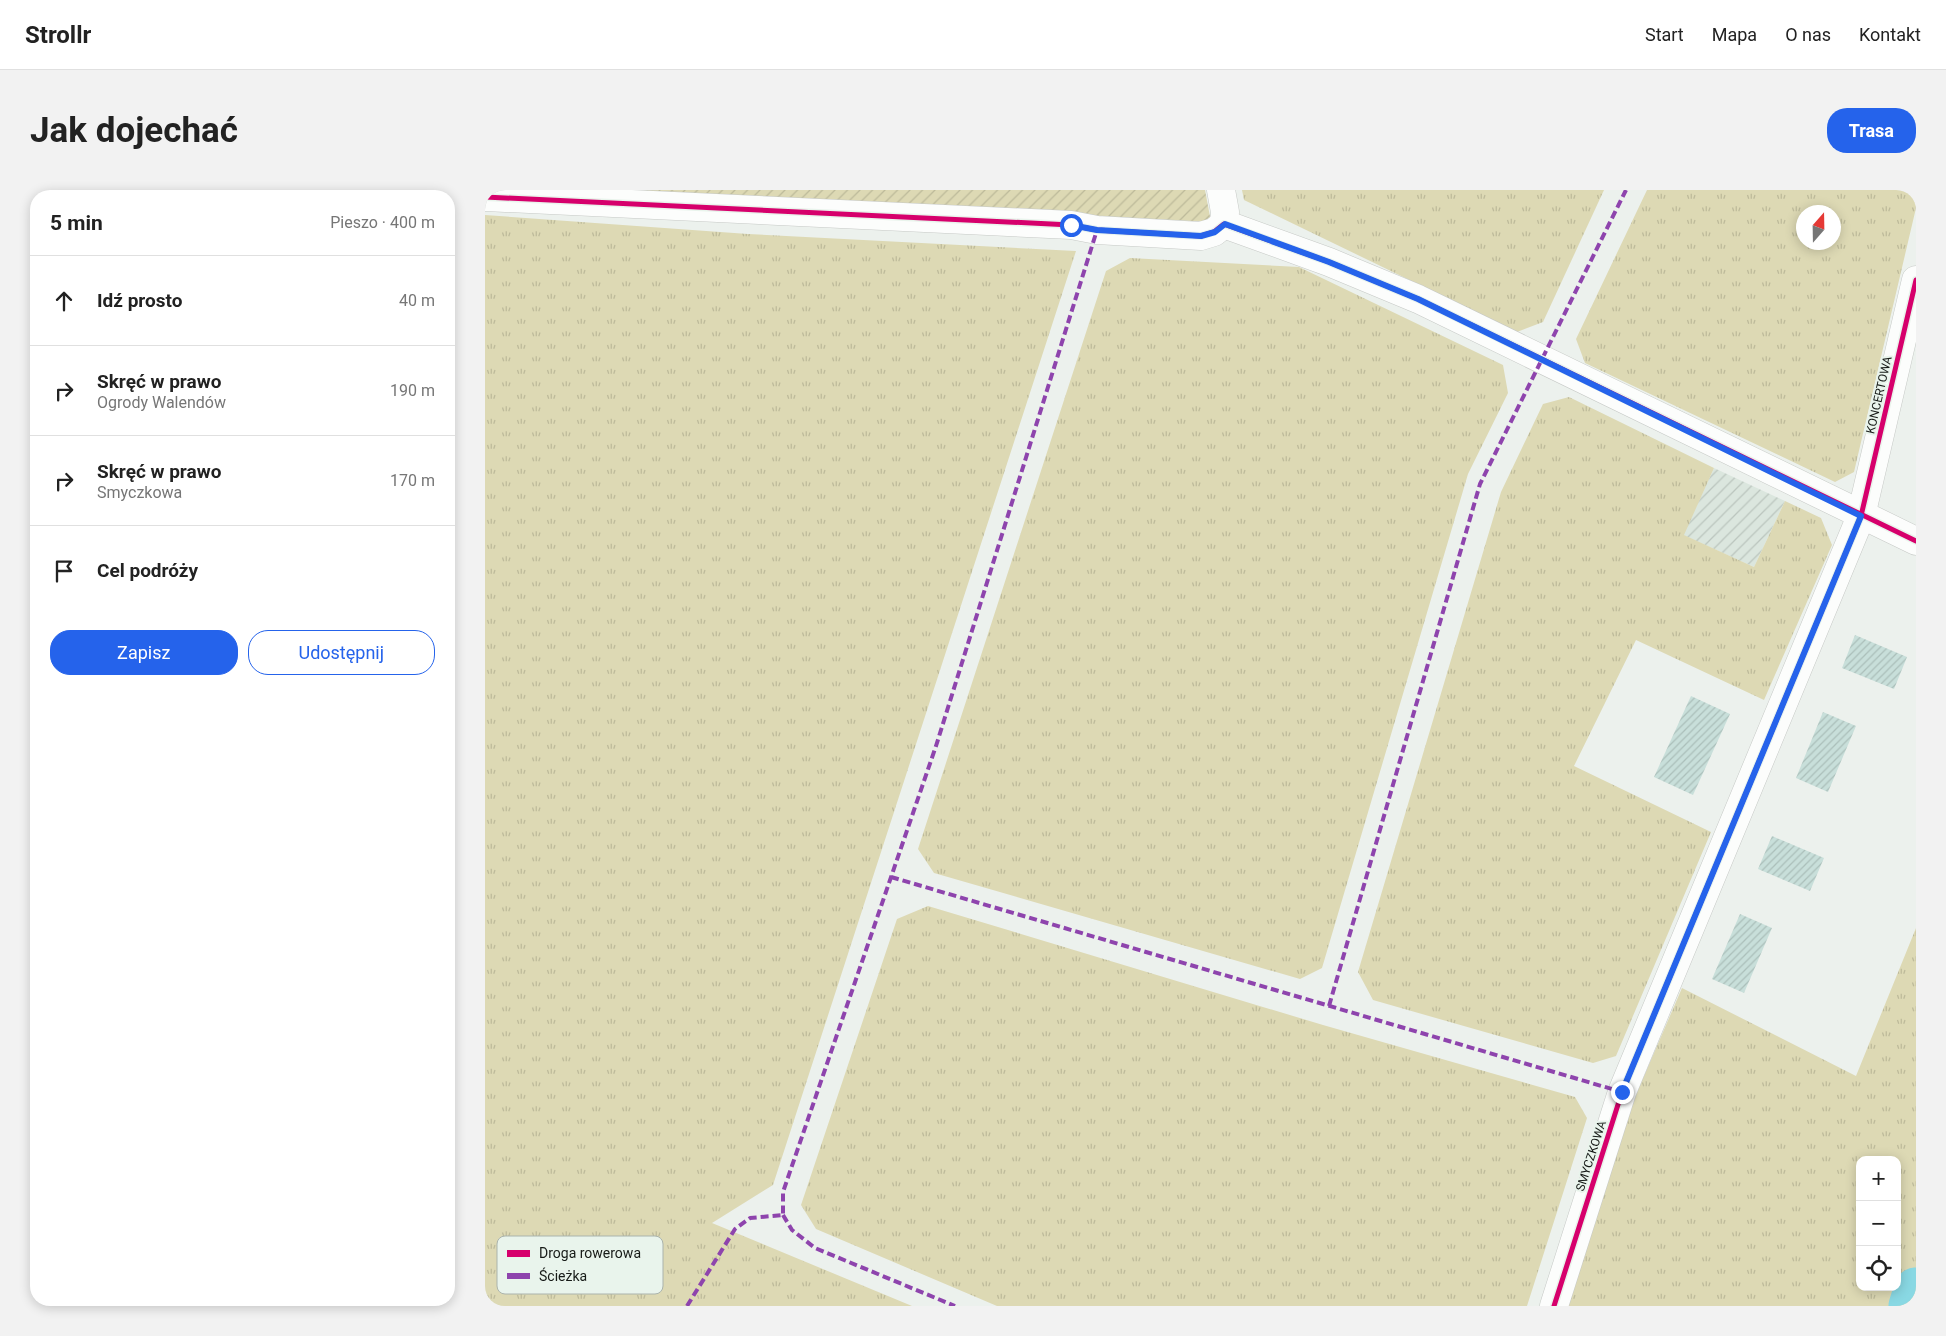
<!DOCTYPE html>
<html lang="pl">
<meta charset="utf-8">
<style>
:root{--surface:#fff;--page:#f2f2f2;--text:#222;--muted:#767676;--line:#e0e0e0;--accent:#2563eb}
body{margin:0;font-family:Roboto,sans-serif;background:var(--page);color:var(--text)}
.controls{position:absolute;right:15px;bottom:15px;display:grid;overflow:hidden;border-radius:10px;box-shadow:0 2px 12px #0003}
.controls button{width:45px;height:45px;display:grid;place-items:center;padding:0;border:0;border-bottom:1px solid var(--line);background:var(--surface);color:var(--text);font:25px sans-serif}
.compass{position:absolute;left:1311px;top:15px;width:45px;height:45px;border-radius:50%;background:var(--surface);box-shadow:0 2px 12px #0003;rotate:20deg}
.stop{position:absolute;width:15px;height:15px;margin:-11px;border:4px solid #2563eb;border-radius:50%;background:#fff}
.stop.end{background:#2563eb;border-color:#fff;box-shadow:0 1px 5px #0008}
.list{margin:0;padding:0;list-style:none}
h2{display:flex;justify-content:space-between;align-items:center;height:65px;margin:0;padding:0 20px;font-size:21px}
h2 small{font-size:16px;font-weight:400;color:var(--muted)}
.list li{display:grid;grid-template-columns:32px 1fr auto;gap:15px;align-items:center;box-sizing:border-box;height:90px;padding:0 20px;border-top:1px solid var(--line)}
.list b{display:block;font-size:19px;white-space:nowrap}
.list p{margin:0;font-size:16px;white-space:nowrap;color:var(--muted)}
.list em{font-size:16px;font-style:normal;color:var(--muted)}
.actions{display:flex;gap:10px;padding:15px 20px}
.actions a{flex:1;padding:11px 0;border:1px solid var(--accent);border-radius:20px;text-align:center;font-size:18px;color:var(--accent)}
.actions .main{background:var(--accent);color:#fff}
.icon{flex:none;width:28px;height:28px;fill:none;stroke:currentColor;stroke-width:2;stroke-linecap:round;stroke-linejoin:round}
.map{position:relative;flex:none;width:1431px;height:1116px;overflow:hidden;border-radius:20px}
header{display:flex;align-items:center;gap:30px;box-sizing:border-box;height:70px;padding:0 25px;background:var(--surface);border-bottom:1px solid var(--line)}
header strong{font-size:24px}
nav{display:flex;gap:28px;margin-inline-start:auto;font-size:18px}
.intro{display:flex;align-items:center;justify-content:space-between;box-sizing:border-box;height:120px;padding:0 30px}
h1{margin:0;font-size:35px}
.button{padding:12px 22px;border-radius:20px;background:var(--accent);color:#fff;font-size:18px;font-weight:700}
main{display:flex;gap:30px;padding:0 30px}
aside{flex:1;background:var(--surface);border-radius:20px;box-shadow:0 2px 12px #0003}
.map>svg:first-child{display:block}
</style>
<header>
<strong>Strollr</strong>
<nav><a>Start</a><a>Mapa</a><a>O nas</a><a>Kontakt</a></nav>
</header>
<div class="intro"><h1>Jak dojechać</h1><a class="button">Trasa</a></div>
<main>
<aside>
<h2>5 min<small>Pieszo · 400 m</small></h2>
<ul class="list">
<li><svg class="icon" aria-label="ahead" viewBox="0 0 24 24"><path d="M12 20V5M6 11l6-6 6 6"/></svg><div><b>Idź prosto</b></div><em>40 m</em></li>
<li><svg class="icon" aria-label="right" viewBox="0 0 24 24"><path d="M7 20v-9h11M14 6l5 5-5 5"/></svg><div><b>Skręć w prawo</b><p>Ogrody Walendów</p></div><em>190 m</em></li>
<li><svg class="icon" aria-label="right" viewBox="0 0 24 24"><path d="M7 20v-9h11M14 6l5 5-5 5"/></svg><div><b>Skręć w prawo</b><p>Smyczkowa</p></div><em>170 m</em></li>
<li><svg class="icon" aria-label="arrive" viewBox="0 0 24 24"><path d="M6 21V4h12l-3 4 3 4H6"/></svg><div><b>Cel podróży</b></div></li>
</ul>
<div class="actions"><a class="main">Zapisz</a><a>Udostępnij</a></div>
</aside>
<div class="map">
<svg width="1431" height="1116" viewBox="0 0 1431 1116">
<defs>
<pattern id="industrial-furrows" width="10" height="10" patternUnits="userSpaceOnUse" patternTransform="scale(1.25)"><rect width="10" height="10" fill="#dbe6de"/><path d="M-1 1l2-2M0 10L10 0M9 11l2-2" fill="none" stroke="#bbc5be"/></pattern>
<pattern id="grass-tufts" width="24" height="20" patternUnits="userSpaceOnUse" patternTransform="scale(1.25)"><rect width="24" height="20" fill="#ddd9b4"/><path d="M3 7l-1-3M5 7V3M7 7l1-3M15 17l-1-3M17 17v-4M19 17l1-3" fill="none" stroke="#bdba9a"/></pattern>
<pattern id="garden-furrows" width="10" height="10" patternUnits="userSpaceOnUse" patternTransform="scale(1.25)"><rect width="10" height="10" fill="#ddd9b4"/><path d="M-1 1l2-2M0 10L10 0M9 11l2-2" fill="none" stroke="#bdba9a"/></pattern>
<pattern id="building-hatch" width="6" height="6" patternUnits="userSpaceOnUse" patternTransform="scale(1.25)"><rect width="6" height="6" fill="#c8dfda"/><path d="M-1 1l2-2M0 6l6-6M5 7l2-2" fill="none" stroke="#abbfba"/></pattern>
</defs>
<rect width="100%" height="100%" fill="#ecf1ed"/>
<path fill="url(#industrial-furrows)" d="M1229 278 1300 311 1269 377 1198 345Z"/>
<g fill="url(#grass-tufts)" fill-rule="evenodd">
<path d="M757 0H1119L1058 132 1032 142 759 10Z"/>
<path d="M1162 0H1431V18L1369 282 1350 292 1100 173 1091 149ZM1318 22H1348V52H1318Z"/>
<path d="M0 25 263 44 591 61 288 995 227 1033 427 1116H0Z"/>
<path d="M645 68 814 77 1018 175 1023 203 983 284 837 778 815 789 449 683 433 659 621 81Z"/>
<path d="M1084 207 1229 278 1199 345 1269 377 1300 311 1336 328 1347 355 1279 510 1151 450 1089 576 1226 642 1131 866 1108 873 888 810 873 782 1016 302 1058 214Z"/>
<path d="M443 716 838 835 1090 907 1102 928 1042 1116H512L331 1039 316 1015 412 729Z"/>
<path d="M1431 738V1116H1081L1115 1005 1153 900 1197 798 1371 886ZM1375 970H1412V1097H1375Z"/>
</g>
<path fill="url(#garden-furrows)" d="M100 0H720L726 32Z"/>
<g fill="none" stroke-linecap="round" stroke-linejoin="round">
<path stroke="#89d8e3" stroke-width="45" d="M1426 1116 1431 1100"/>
</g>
<g fill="url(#building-hatch)">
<path d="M1370 445 1422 467 1409 499 1357 478Z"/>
<path d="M1206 506 1245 524 1208 605 1169 587Z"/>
<path d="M1338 522 1371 536 1343 602 1311 588Z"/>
<path d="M1287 646 1339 668 1325 701 1273 679Z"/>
<path d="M1255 724 1287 738 1259 803 1227 789Z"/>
</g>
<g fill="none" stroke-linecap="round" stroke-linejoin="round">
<g stroke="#c6c9c6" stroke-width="29">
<g id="minor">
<path d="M736 0 740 22 739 34"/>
<path d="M0 7 586 35 612 40 716 46 729 42 739 34"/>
<path d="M739 34 844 72 933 109 1431 351"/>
<path d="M1069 1116 1137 902 1376 326 1431 90"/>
</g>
</g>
<use href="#minor" stroke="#fcfdfc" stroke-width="28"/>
<g stroke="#8e44ad" stroke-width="4" stroke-dasharray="8 4" stroke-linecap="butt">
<path d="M406 687 1137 902"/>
<path d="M844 816 995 294 1141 0"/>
<path d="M298 1025 307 1040 330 1058 470 1116"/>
<path d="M202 1116 250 1039 265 1028 298 1025V1002L451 556 612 40"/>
</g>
<g stroke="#e9f4ec" stroke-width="8">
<g id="cycleway">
<path d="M0 7 586 35 612 40 716 46 729 42 739 34 844 72 933 109 1431 351"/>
<path d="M1069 1116 1137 902 1376 326 1431 90"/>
</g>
</g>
<use href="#cycleway" stroke="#d6006c" stroke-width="5"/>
</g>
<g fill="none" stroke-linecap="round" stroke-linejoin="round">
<path stroke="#2563eb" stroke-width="6" d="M586 35 612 40 716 46 730 42 740 34 844 72 933 109 1376 326 1137 902"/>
</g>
<g text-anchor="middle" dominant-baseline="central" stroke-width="4" stroke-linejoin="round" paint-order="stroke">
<g font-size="12" fill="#161a17" stroke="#e9f4ec">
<text transform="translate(1394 205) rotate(-77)">KONCERTOWA</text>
<text transform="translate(1106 966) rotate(-72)">SMYCZKOWA</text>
</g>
</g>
<rect x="12" y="1046" width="166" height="58" rx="8" fill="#e9f4ec" stroke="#aab3ac" stroke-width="1"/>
<rect x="22" y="1060" width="23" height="7" fill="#d6006c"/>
<rect x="22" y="1083" width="23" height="6" fill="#8e44ad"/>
<g font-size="14" fill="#161a17">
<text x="54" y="1068">Droga rowerowa</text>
<text x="54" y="1091">Ścieżka</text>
</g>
</svg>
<div class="controls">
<button>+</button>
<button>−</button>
<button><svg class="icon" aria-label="locate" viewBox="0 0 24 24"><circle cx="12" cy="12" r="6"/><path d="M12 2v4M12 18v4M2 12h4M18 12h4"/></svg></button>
</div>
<svg class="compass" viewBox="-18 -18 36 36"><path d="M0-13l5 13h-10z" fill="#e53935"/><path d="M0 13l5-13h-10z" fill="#767676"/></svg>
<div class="stop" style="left:586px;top:35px"></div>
<div class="stop end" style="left:1137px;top:902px"></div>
</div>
</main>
